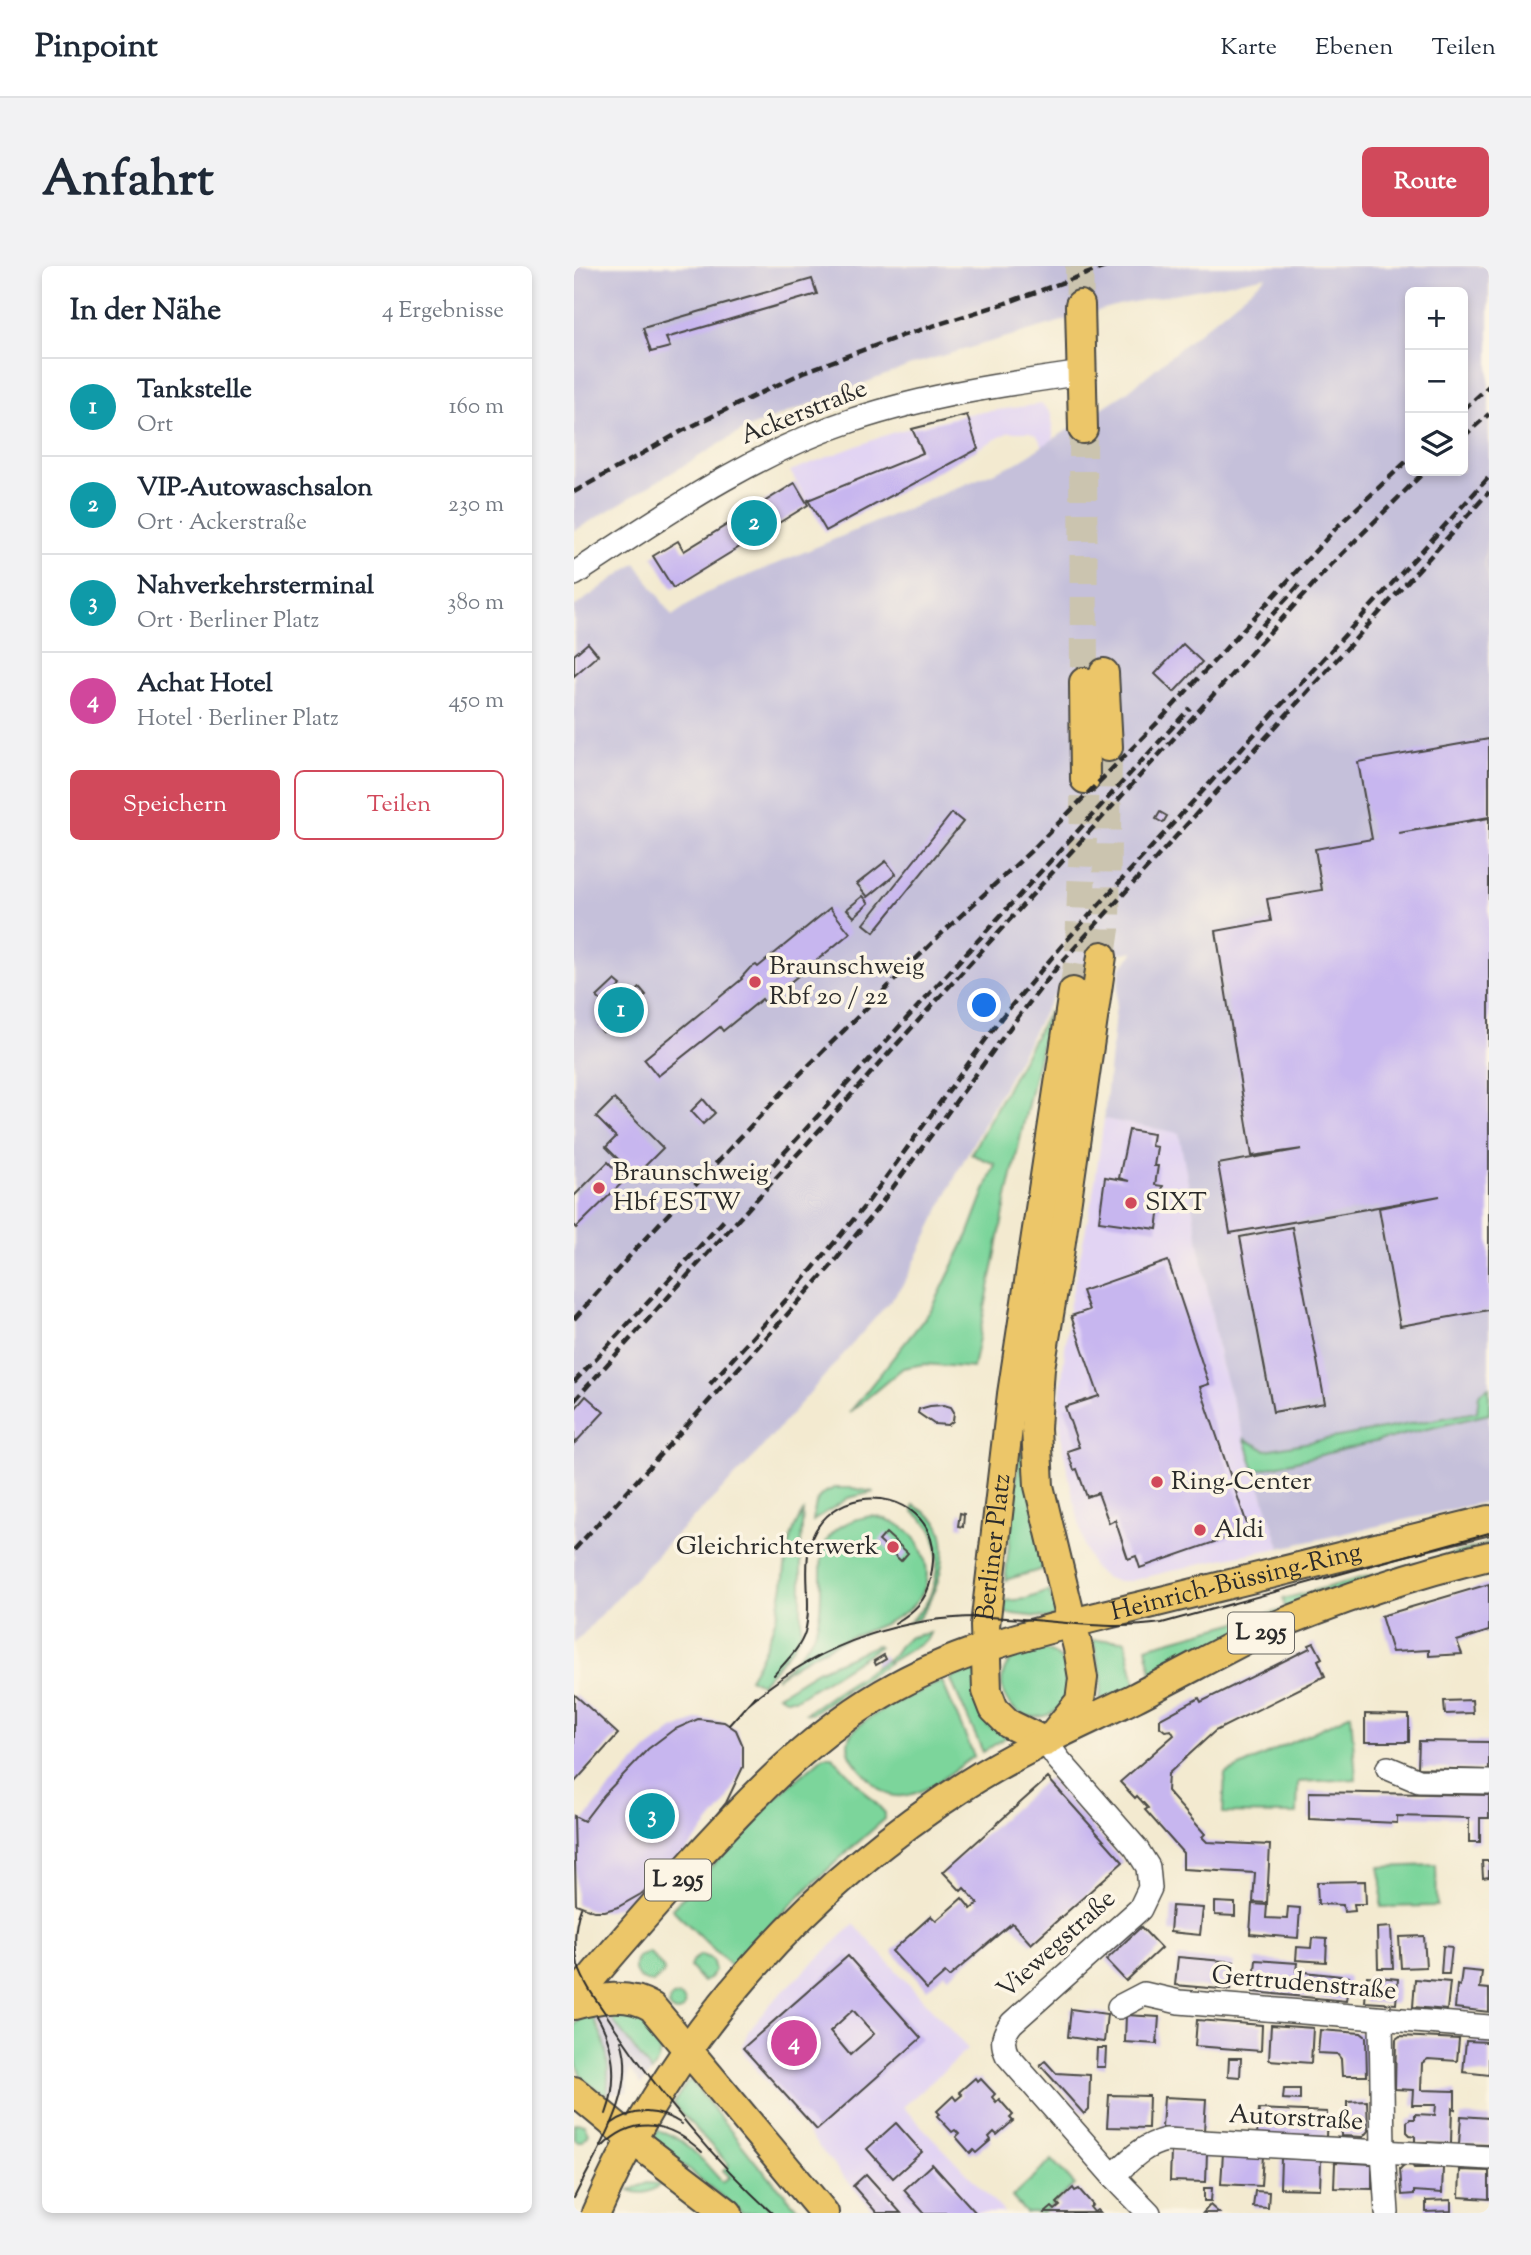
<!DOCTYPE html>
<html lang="de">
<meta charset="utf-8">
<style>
:root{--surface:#fff;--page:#f2f2f3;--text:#1f2937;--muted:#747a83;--line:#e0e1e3;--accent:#d1495b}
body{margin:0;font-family:"Sorts Mill Goudy",serif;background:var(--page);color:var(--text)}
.controls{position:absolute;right:21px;top:21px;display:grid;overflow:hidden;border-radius:10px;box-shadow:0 4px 10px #0003}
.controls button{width:63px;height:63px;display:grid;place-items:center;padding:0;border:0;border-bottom:2px solid var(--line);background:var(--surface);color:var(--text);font:35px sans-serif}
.you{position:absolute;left:411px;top:740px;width:24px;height:24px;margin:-18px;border:5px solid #fff;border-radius:50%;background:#1a73e8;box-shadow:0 0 0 10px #1a73e833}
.badge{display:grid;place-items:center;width:46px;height:46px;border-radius:50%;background:var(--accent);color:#fff;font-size:23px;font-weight:700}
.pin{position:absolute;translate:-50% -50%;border:4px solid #fff;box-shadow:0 2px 7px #0006}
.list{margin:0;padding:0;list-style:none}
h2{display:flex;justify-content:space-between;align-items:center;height:91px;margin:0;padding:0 28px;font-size:30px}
h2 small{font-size:23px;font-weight:400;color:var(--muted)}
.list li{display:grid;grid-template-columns:46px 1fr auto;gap:21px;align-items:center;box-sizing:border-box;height:98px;padding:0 28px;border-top:2px solid var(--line)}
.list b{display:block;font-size:26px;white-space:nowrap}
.list p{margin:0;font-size:23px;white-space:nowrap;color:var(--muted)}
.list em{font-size:23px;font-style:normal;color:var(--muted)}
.actions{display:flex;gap:14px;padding:21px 28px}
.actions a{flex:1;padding:16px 0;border:2px solid var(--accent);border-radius:10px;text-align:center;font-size:24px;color:var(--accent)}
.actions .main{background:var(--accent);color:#fff}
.icon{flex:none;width:38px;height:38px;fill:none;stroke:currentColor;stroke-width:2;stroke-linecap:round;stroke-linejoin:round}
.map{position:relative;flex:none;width:915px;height:1947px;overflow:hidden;border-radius:10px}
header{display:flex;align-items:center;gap:42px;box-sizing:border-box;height:98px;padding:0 35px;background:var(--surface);border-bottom:2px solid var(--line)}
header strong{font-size:33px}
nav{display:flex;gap:38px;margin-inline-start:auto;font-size:24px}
.intro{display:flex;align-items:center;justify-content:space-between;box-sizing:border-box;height:168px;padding:0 42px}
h1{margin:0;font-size:49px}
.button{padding:18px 32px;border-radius:10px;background:var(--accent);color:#fff;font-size:24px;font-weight:700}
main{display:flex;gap:42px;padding:0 42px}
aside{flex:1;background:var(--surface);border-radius:10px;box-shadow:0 4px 10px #0003}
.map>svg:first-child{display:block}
</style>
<header>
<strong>Pinpoint</strong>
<nav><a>Karte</a><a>Ebenen</a><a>Teilen</a></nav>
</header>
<div class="intro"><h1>Anfahrt</h1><a class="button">Route</a></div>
<main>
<aside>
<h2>In der Nähe<small>4 Ergebnisse</small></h2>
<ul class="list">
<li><span class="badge" style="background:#0f9aa8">1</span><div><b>Tankstelle</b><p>Ort</p></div><em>160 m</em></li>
<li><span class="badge" style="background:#0f9aa8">2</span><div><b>VIP-Autowaschsalon</b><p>Ort · Ackerstraße</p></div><em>230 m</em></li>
<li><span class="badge" style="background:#0f9aa8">3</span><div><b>Nahverkehrsterminal</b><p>Ort · Berliner Platz</p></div><em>380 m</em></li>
<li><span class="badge" style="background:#d1479c">4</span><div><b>Achat Hotel</b><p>Hotel · Berliner Platz</p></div><em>450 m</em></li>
</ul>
<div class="actions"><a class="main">Speichern</a><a>Teilen</a></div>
</aside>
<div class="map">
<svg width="915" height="1947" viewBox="0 0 915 1947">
<rect width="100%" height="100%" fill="#fcf5e5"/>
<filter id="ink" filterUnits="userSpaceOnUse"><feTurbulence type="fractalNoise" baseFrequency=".0143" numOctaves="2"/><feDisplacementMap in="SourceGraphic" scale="14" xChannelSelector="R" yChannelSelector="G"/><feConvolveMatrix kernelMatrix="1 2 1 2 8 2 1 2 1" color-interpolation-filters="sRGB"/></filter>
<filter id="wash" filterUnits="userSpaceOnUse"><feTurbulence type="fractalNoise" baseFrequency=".00686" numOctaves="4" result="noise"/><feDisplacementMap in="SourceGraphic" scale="28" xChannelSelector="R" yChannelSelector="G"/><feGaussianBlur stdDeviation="1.57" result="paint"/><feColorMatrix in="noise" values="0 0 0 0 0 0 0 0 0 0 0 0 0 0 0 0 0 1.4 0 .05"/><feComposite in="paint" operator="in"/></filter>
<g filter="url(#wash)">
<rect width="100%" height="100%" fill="#f3ead0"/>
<g fill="#e2d4f3">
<path d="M468 138 476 146 478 153 480 179 471 184 463 170 456 166H435L251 266 216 205 320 166 393 148Z"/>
<path d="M530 853 605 866 647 1099 706 1282 641 1294 556 1315H542L530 1311 519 1302 510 1280 489 1184 485 1143 495 1042 519 929Z"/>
<path d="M280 1658 394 1783 329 1841 431 1947H302L266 1907 171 1790 168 1780 175 1764 197 1737Z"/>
</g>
<g fill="#c5c0da" fill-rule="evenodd">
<path d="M0 0H915V259L910 296 914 312 911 296 915 261V1235L706 1282 647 1099 605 867 530 853 546 702 561 685 518 692 514 724 479 730 385 903 329 1020 171 1201 91 1280 0 1378V341L62 297 98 350 130 328 442 197 553 126 693 10 544 39 340 98 171 163 0 265ZM836 26H889V205H836Z"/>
<path d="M27 1739 78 1806 67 1819 56 1803 53 1826 33 1828 35 1805 31 1777 26 1760 14 1744Z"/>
</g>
<g fill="#7cd59b" stroke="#548063" stroke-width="2">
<path d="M475 745 433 931 399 1102 350 1098 329 1102 275 1147 358 1043 394 969 421 898 397 888Z"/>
<path d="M915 1121V1148L681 1205 671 1173 692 1184 903 1146 905 1128Z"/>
<path d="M446 1184H449L469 1303 431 1314Z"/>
<path d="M261 1222H278L300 1226 274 1232 239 1255C242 1235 240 1230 261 1222Z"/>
<path d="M340 1239C347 1244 356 1248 362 1255 380 1281 362 1331 344 1353L336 1355C340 1350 347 1345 351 1339 363 1320 368 1286 358 1265 354 1257 346 1251 339 1245Z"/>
<path d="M229 1246 227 1276V1365L221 1378 187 1418 175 1412C192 1385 204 1351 209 1319 212 1292 214 1269 229 1246Z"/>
<path d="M297 1250C319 1253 339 1263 348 1285 372 1346 303 1359 262 1377 240 1387 221 1398 202 1412 215 1399 232 1384 240 1367 261 1319 220 1263 297 1250Z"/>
<path d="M915 1278 579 1413 572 1381 711 1343 709 1333Z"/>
<path d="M475 1325 482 1345 481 1350 474 1352 431 1347V1335L452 1333Z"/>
<path d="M356 1367 353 1373 316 1396 314 1393C323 1388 323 1382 329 1376 335 1369 348 1369 356 1367Z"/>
<path d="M519 1374H551L562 1421 526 1434 528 1413Z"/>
<path d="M303 1379 305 1381 222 1433H211L204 1429 243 1405Z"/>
<circle cx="462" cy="1417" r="34"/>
<path d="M312 1394 315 1397 273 1424 270 1421Z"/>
<path d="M400 1403 434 1470 409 1486 376 1412Z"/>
<path d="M368 1415 400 1490C378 1505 337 1543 310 1526 301 1521 294 1511 287 1504 279 1495 270 1483 276 1470 286 1450 347 1425 368 1415Z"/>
<path d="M268 1422 271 1425 237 1448 232 1447Z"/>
<path d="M777 1448 782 1513 724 1516 723 1548 649 1547 651 1508Z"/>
<path d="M250 1490H258L311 1547V1553C256 1599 206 1647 158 1701L98 1643 200 1533Z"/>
<path d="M862 1599 863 1640 807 1641 808 1616 805 1601Z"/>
<path d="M75 1686 90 1703 88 1709 79 1716C64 1716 56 1705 64 1691Z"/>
<path d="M127 1689 138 1693 141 1704 135 1713 129 1716 116 1701 118 1695Z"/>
<circle cx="103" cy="1738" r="8"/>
<path d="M27 1739 59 1741C78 1761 97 1777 78 1806Z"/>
<path d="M14 1744C33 1771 36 1796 33 1828 0 1816 0 1795 0 1760Z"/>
<path d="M117 1815 184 1899 228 1947H168L79 1875 83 1864C111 1871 130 1896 148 1916L156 1911 149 1904 155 1899 99 1838 113 1816Z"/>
<path d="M5 1857 10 1858 14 1867 8 1875H3L0 1872V1858Z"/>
<path d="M478 1894 501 1919 469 1947H452L438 1931Z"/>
<path d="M73 1917 87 1918C77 1926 68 1930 56 1924Z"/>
</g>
<g id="blocks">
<g fill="#c7b6ef" fill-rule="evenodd">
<path d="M238 13 243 28 92 72 96 81 77 86 69 62Z"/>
<path d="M393 149 404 183 252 265 234 234 349 187 338 163Z"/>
<path d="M221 217 234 239 99 322 79 290 104 275 110 285Z"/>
<path d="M14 377 24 389 0 410V389Z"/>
<path d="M609 378 628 396 600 426 581 408Z"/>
<path d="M915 473V551L825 567 915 552V1044L826 1060 805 942 866 930 656 967 644 898 728 883 678 890 642 665 697 655 693 633 748 624 741 583 798 573 784 496Z"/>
<path d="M586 546 593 550 589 557 582 553Z"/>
<path d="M378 547 389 556 300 666 290 658Z"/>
<path d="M312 595 322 608 294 631 283 618Z"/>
<path d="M289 630 295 637 280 651 273 643Z"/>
<path d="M256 642 276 667 191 737 188 733 149 765 146 761 84 810 70 793 168 713 167 712 175 703 182 699 184 701Z"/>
<path d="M41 714 47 719 29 737 23 731Z"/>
<path d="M66 722 72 729 29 766 23 759Z"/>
<path d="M40 833 89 882 61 910 32 881 42 871 22 851Z"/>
<path d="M129 833 141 847 129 858 117 845Z"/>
<path d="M555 864 579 868 577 880 583 881 580 900H584L581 919 589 920 583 963 525 955 531 911 555 915 545 912Z"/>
<path d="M34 896 51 914 2 962 0 960V930Z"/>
<path d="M718 961 751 1137 699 1146 666 971Z"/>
<path d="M594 995 635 1118 626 1121 675 1264 566 1302 562 1290 554 1293 541 1254 535 1257 524 1227 513 1231 503 1203 500 1204 493 1185 505 1181 491 1141 525 1130 497 1050 515 1044 508 1025Z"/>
<path d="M12 1130 30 1146 0 1178V1144Z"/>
<path d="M370 1139 377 1141 380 1146 379 1155 374 1159 360 1158 344 1147 345 1143 356 1140Z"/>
<path d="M386 1247 390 1248 389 1261 384 1260Z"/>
<path d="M312 1267 334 1287 327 1295 305 1275Z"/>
<path d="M915 1318V1365L883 1375 888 1388 855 1390V1384L818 1386 807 1350Z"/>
<path d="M740 1377 748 1392 744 1394 751 1410 641 1465 594 1508 593 1525 631 1568 628 1571 633 1576 696 1579 693 1637 679 1636 681 1607 609 1603V1587L571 1544 574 1542 563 1530 561 1532 546 1516 600 1469 597 1464 591 1465 586 1461V1453L625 1432 627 1436 736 1382 735 1379Z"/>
<path d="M310 1389 312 1393 302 1399 300 1395Z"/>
<path d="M0 1428 44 1468 0 1517Z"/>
<path d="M898 1434 899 1447 871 1448 870 1435Z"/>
<path d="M791 1448 835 1449V1476H791Z"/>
<path d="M124 1453 150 1456 162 1464 169 1480V1501L152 1537 101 1599 67 1628 44 1641 31 1645H20L2 1638 0 1550 10 1555 30 1529 74 1483 99 1464Z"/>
<path d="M845 1475 915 1476V1504L844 1502Z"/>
<path d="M474 1512 549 1596 457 1678 438 1657 375 1711 371 1707 353 1723 318 1685 357 1650 362 1655 388 1632 397 1643 404 1637 390 1622 387 1625 369 1606Z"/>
<path d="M735 1526 915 1529V1552H906V1576H895V1552L823 1550V1557L735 1553Z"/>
<path d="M908 1595H915V1611L909 1612Z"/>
<path d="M791 1615 792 1638H780L781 1645 770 1646 769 1639 744 1638 743 1616Z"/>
<path d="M641 1636 661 1637V1650L641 1649Z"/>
<path d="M678 1638 693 1639 692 1652 713 1653 714 1641 726 1642 724 1672 676 1668Z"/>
<path d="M598 1640 629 1642 626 1669 596 1666Z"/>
<path d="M567 1661 587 1682 552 1715 532 1694Z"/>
<path d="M817 1661 819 1702H804L803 1662Z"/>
<path d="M850 1670 852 1701 827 1702 825 1671Z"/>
<path d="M738 1672 753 1673 752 1696 722 1694 723 1681 737 1682Z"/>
<path d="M869 1680 878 1681 875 1708H867Z"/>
<path d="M274 1690 347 1772 243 1864 169 1782ZM279 1744 300 1768 276 1789 256 1765Z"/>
<path d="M604 1691 660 1696 657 1724 601 1719Z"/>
<path d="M682 1694 723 1697 722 1705 775 1711 772 1735 679 1726Z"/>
<path d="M888 1704 908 1706 906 1722 915 1723V1746L881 1742 883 1719 886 1720Z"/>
<path d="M793 1710 824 1713 822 1738 791 1736Z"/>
<path d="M841 1713 876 1716 873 1744 839 1741Z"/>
<path d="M497 1743 533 1748 530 1776 494 1771Z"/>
<path d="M552 1749 585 1751 583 1778 551 1776Z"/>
<path d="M623 1754 688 1759 687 1785 621 1780Z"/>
<path d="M697 1759 739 1762 737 1797 695 1794Z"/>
<path d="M746 1764 787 1767 792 1771 793 1810H768L767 1793 763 1788 744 1787Z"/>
<path d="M826 1770 885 1773 883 1795 854 1793 848 1797 847 1824 881 1825V1843L878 1842 877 1877 841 1876V1870L836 1869 833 1866V1856L836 1853H841V1848L861 1849 862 1839H838L839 1824 821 1823 822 1773Z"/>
<path d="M892 1775 915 1776V1809L889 1806Z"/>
<path d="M523 1782H532L531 1801H522Z"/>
<path d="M655 1792H667L666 1811 654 1810Z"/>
<path d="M471 1795 482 1807 516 1809 515 1843 510 1848 466 1799Z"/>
<path d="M401 1812 403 1815 406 1812 421 1828 418 1831 422 1836 425 1833 439 1849 436 1852 439 1855 423 1869 420 1866 415 1871 417 1874 402 1887 399 1884 396 1887 382 1871 385 1868 381 1864 378 1866 363 1850 366 1848 363 1845 379 1830 382 1834 388 1829 385 1826Z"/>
<path d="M710 1823H726V1834L709 1833Z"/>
<path d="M535 1829 575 1830 574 1862 533 1861Z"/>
<path d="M590 1831 632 1833 630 1865 588 1862Z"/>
<path d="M793 1835 794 1865 789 1871 767 1870V1848L773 1849V1836Z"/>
<path d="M685 1843 753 1846 752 1871 683 1869Z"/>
<path d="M887 1850 915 1852V1879L885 1878Z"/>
<path d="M322 1857 348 1886 319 1912 293 1883Z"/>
<path d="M597 1885 633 1886 632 1916 596 1915Z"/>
<path d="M649 1887 689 1889 687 1920 647 1918Z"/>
<path d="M707 1892 747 1894 746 1923 706 1922Z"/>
<path d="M761 1896 798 1898V1923L760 1922Z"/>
<path d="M358 1898 402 1947H350L330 1924Z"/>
<path d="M830 1899H838L840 1902H869L868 1927 840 1925V1928L828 1929 826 1903Z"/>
<path d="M886 1904 915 1905V1933L885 1931Z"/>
<path d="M292 1908 327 1947H303L279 1920Z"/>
<path d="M499 1922 501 1925 505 1923 519 1939 516 1941 520 1946 523 1944 526 1947H471L478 1941 481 1944 486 1940 483 1937Z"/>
<path d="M630 1922H638L637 1935H630Z"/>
<path d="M681 1925 695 1926 694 1942 679 1941Z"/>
<path d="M877 1934V1945L852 1946V1935Z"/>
<path d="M636 1939 645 1947H629Z"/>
</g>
</g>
</g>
<g filter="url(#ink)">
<use href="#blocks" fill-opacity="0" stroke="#494844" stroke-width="2"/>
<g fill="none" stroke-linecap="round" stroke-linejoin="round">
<g stroke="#cbc4af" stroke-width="28" stroke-dasharray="28 14" stroke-linecap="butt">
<path d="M505 0 506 39"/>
<path d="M509 163 510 416"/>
<path d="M528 690 532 663 534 481"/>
<path d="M499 726 505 685 511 513"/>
</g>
<g stroke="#494844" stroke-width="26">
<g id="minor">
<path d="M0 308C89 250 177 188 279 154 354 129 431 118 509 107"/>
<path d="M472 1476 484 1493 562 1582 574 1601 576 1622 566 1643 438 1757C429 1768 427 1776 433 1789L539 1910 575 1947"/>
<path d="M814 1502 845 1515 915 1516"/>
<path d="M545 1741 570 1728 605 1736 915 1761"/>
<path d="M807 1753 809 1885 813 1947"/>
<path d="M539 1910C556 1894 569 1879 592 1874L915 1892"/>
</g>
</g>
<g stroke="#494844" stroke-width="32">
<g id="major">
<path d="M506 39 509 163"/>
<path d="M530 407 534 481"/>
<path d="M510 416 511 513"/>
<path d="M481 1466 506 1435 509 1412 504 1382 465 1220 462 1162 466 1102 485 989 528 690"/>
<path id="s1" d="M472 1476 435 1458 420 1443 413 1425 411 1360 438 1128 499 726"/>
<path id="s2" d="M0 1733C37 1687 77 1643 116 1599 177 1532 241 1464 322 1420 399 1378 487 1360 571 1339 685 1310 800 1283 915 1254"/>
<path d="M0 1739C26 1732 53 1726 78 1741L250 1947"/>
<path d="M0 1825 59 1874 154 1947"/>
<path d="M22 1947C98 1771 234 1619 395 1517 447 1484 505 1459 560 1432 601 1411 641 1389 682 1368 758 1336 835 1309 915 1290"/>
</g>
</g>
<use href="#minor" stroke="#fff" stroke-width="23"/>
<use href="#major" stroke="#ecc669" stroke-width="28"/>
<g stroke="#2b2b2b" stroke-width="2">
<path d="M321 1357C340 1346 352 1335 357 1313"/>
<path d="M200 1409C211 1396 226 1383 231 1366 242 1324 216 1277 259 1245 292 1221 345 1232 357 1273 361 1286 359 1298 357 1310"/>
<path d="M174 1438C246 1376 337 1345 432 1352 487 1355 531 1365 588 1357L915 1267"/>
<path d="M155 1459 181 1430"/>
<path d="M7 1642C0 1660 0 1680 4 1699 11 1721 27 1740 39 1759 85 1827 137 1891 198 1947"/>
<path d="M23 1750C41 1780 44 1816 32 1848"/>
<path d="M37 1858C60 1841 85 1843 108 1858"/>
<path d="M28 1881C61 1848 96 1856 128 1886"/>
<path d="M0 1932C22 1886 65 1827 47 1775"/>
</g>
<g stroke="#2b2b2b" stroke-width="4.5" stroke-dasharray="10 5" stroke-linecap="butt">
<path d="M889 144 915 120"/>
<path d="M889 171 915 148"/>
<path d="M0 226 108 165 230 106 327 70 429 38 534 0"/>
<path d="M678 371 725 319"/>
<path d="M189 910 616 442"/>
<path d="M0 1053 69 975 219 815 366 669 458 584 586 454 765 259 836 192"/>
<path d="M0 1116 152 952"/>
<path d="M136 1118 221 1024 294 936 428 751 491 676 915 211"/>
<path d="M0 1135 754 302 851 205"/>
<path d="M0 1284 256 1001 303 943 441 755 485 699 915 226"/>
</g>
</g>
</g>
<g fill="#d1495b" stroke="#fcf5e5" stroke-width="2.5">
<circle cx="181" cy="716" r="7"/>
<circle cx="25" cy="922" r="7"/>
<circle cx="557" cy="937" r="7"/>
<circle cx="583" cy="1216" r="7"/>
<circle cx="626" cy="1264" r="7"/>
<circle cx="319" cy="1281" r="7"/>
</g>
<g text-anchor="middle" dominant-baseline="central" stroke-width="7" stroke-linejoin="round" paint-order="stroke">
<g fill="#fcf5e5" stroke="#6a6863" stroke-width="2">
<rect x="654" y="1346.5" width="66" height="41" rx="5"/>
<rect x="71" y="1593.5" width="66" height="41" rx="5"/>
</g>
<g font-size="24" font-weight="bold" fill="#2b2b2b">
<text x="687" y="1367">L 295</text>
<text x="104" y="1614">L 295</text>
</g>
<g font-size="26" fill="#2b2b2b" stroke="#fcf5e5">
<text transform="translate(230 147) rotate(-22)">Ackerstraße</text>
<text stroke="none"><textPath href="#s1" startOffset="226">Berliner Platz</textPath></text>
<text stroke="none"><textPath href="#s2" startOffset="808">Heinrich-Büssing-Ring</textPath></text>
<text transform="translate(483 1679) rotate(-42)">Viewegstraße</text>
<text transform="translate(730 1718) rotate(5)">Gertrudenstraße</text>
<text transform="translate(722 1853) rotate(3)">Autorstraße</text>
</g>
<g font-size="26" fill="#2b2b2b" stroke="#fcf5e5" text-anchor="start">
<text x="195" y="701">Braunschweig<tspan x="195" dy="30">Rbf 20 / 22</tspan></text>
<text x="39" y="907">Braunschweig<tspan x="39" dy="30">Hbf ESTW</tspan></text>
<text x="571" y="937">SIXT</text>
<text x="597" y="1216">Ring-Center</text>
<text x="640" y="1264">Aldi</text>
<text x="305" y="1281" text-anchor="end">Gleichrichterwerk</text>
</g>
</g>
</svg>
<div class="controls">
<button>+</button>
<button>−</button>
<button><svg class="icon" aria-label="layers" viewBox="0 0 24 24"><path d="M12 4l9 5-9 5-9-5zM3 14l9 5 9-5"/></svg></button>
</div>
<div class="you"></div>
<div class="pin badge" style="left:47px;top:744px;background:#0f9aa8">1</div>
<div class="pin badge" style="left:180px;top:257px;background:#0f9aa8">2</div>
<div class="pin badge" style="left:78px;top:1550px;background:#0f9aa8">3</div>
<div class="pin badge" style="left:220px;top:1777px;background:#d1479c">4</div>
</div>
</main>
